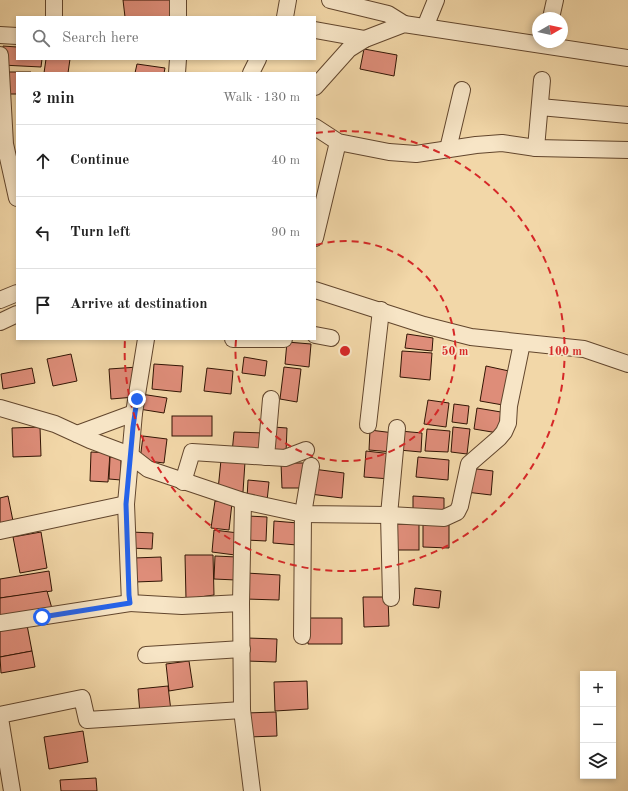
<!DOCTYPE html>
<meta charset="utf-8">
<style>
:root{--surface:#fff;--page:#f6f6f6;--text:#222;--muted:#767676;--line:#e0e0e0}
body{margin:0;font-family:"Old Standard TT",serif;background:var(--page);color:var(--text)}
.controls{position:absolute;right:12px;bottom:12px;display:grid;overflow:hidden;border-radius:0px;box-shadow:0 2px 6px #0003}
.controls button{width:36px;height:36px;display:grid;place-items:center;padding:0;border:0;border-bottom:1px solid var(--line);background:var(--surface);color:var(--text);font:20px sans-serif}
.compass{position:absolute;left:532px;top:12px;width:36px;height:36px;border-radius:50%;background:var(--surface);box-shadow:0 2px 6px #0003;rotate:81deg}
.stop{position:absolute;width:12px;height:12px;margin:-9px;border:3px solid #2563eb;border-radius:50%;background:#fff}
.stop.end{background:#2563eb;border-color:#fff;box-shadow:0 1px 4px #0008}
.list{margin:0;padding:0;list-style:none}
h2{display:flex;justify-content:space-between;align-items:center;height:52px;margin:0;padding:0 16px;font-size:17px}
h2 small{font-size:13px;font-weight:400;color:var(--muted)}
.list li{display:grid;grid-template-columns:26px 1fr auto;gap:12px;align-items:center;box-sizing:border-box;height:72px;padding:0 16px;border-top:1px solid var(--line)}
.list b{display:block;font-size:15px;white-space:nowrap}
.list em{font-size:13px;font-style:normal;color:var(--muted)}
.icon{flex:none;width:22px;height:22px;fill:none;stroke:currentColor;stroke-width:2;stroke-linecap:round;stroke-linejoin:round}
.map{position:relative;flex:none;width:628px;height:791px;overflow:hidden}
.search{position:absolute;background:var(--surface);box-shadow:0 2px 6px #0003;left:16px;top:16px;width:300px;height:44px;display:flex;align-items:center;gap:10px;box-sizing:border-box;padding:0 14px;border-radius:0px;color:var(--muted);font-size:15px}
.panel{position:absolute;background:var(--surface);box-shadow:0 2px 6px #0003;left:16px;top:72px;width:300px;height:268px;border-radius:0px}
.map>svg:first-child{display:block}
</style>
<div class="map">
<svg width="628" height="791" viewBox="0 0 628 791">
<rect width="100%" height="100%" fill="#f2d7a8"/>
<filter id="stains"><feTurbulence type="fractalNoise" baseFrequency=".005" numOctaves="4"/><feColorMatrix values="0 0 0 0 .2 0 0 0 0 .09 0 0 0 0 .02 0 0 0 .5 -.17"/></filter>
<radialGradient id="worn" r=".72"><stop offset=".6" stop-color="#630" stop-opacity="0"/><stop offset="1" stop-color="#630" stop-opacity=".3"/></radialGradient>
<g fill="#de8d79" stroke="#321504">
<path d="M123 0H170L172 17H125Z"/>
<path d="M3 46 17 47V59H42L41 67 2 65Z"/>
<path d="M364 49 397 55 394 76 360 69Z"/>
<path d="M46 59H70L68 73H44Z"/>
<path d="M137 64 165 68 164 73H135Z"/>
<path d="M7 72H31V73H17V94H7Z"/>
<path d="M407 334 433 338 432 351 405 348Z"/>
<path d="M287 342 311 344 309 367 285 364Z"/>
<path d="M402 351 432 353 430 380 400 377Z"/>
<path d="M71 354 77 381 53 386 47 359Z"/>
<path d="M244 357 267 361 265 376 242 373Z"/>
<path d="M154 364 183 366 181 392 152 389Z"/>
<path d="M486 366 509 371 503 405 480 401Z"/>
<path d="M138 367 135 397 111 399 109 369Z"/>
<path d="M284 367 301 369 297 402 280 399Z"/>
<path d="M32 368 35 383 3 389 1 374Z"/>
<path d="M207 368 233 371 231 394 204 391Z"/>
<path d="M141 394 167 398 164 413 139 409Z"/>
<path d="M428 400 449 403 446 427 424 424Z"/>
<path d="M454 404 469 406 467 424 452 422Z"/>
<path d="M477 408 501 412 498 433 474 429Z"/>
<rect x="172" y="416" width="40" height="20"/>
<path d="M40 427 41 456 13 457 12 428Z"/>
<path d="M273 427 287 428 286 453H273Z"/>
<path d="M453 427 470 429 467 454 451 452Z"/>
<path d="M427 429 450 431 448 452 425 451Z"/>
<path d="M370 430 394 433 392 452 369 450Z"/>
<path d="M400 431 422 433 421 452 399 450Z"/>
<path d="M234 432 265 433 264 455 232 453Z"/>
<path d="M143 436 167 439 164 463 140 460Z"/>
<path d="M366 451 392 454 390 479 364 477Z"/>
<path d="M91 452 110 453 108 482 90 481Z"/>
<path d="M110 457H121V480L109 479Z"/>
<path d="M418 457 449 460 448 480 416 477Z"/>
<path d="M221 460 245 462 243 492 218 490Z"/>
<path d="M281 463H307V488H282Z"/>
<path d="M469 468 493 471 491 495 466 492Z"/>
<path d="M313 469 344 473 342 498 310 494Z"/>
<path d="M248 480 269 482 267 501 247 499Z"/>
<path d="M8 496 14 526 0 529V498Z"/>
<path d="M413 496 444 498V518L413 512Z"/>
<path d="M215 501 232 503 229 530 211 528Z"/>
<path d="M248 516 267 517 266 541 246 540Z"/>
<path d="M274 521 298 523 297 545 273 543Z"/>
<path d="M423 521 449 522V548L423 547Z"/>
<rect x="395" y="524" width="24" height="26"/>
<path d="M214 530 238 533 235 555 212 552Z"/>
<path d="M41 532 47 568 20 573 13 537Z"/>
<path d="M131 532 153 533 152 549 130 548Z"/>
<path d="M185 555H213L214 595 186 599Z"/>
<path d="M215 556 237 557 236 580 214 579Z"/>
<path d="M161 557 162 581 135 582 134 558Z"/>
<path d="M49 571 52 591 0 598V579Z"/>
<path d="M246 573 280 575 279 600 245 599Z"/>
<path d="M415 588 441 591 439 608 413 605Z"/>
<path d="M47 591 53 612 0 619V598Z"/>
<path d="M363 597H388L389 626 364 627Z"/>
<path d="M307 618H342V644H308Z"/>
<path d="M27 625 32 651 0 657V631Z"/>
<path d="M247 638 277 639 276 662 246 661Z"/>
<path d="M32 651 35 667 1 673 0 657Z"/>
<path d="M189 661 193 687 169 691 166 664Z"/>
<path d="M307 681 308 709 275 711 274 682Z"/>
<path d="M168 686 171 711 140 714 138 689Z"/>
<path d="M276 712 277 736 248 737 246 713Z"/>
<path d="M83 731 88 762 49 769 44 737Z"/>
<path d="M96 778 97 791H61L60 780Z"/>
</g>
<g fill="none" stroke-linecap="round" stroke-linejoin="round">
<g stroke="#62462d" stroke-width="18">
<g id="street">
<path d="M54 0V17"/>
<path d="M178 0V17"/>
<path d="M330 0 388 14 404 24"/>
<path d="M285 17 288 0"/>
<path d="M551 18 555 0"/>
<path d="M425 27 436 0"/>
<path d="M315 30 365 39"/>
<path d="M0 35 17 36"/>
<path d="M0 55 5 144 17 198"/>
<path d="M177 73 178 59"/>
<path d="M251 73 258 59"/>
<path d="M315 87 349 49 365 39 404 24 628 58"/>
<path d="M540 107 628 115"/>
<path d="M315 127 338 142 389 152 416 154 476 145 502 143 536 148 628 150"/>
<path d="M536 148 542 80"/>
<path d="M448 149 462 90"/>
<path d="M315 238 338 142"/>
<path d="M315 290 424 325 471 337 584 349 628 364"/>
<path d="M0 300 17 293"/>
<path d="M0 322 17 314"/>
<path d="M315 335 331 338"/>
<path d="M146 339 134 413 126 504 130 603 182 606 241 603"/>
<path d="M233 339H284"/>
<path d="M0 408 55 424 90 440 130 455 148 469 243 501 303 514 389 515 444 518 457 512 460 506 469 464 499 438 504 432 508 423 509 406 522 343"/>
<path d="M368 425 381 310"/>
<path d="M77 434 134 413"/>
<path d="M266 457 271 399"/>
<path d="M183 482 192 452 285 458 306 450"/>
<path d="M243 501 241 603 242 710 252 791"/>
<path d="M0 531 126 504"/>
<path d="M391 598 389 515 397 428"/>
<path d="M0 623 130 603"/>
<path d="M302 636 303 514 311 466"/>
<path d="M146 655 242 649"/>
<path d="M0 715 82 698 87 720 242 710"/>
<path d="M0 718 12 791"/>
</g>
</g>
<use href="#street" stroke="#f7e5c6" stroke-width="16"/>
</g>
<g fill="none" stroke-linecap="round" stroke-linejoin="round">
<path stroke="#2563eb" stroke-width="5" d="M42 617 130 603 129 595 126 504 133 427 137 399"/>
</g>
<g fill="none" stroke="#d62828" stroke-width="2" stroke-dasharray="7 5">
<path d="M316 245A110 110 0 1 1 236 340"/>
<path d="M316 133A220 220 0 1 1 125 339"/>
</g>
<circle cx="345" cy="351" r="6" fill="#d62828" stroke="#f7e5c6" stroke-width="2"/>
<g font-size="12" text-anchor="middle" font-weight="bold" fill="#d62828" stroke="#f7e5c6" stroke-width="3.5" stroke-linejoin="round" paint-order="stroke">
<text x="455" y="355">50 m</text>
<text x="565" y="355">100 m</text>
</g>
<rect width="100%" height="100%" filter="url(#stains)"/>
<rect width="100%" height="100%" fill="url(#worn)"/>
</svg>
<div class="controls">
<button>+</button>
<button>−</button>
<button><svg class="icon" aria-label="layers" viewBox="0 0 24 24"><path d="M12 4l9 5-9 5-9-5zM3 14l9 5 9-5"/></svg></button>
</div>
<svg class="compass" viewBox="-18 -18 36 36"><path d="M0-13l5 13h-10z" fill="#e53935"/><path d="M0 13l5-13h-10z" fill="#767676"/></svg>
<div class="stop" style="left:42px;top:617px"></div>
<div class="stop end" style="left:137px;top:399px"></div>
<div class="search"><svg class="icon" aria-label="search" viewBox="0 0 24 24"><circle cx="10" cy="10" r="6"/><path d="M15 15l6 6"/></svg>Search here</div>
<section class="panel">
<h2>2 min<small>Walk · 130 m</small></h2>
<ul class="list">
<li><svg class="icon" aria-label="ahead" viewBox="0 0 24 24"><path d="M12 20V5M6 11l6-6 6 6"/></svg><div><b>Continue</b></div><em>40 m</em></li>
<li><svg class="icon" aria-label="left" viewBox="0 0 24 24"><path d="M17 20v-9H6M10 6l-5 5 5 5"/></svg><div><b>Turn left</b></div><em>90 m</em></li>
<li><svg class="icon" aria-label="arrive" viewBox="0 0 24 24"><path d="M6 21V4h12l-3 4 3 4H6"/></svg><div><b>Arrive at destination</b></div></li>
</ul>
</section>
</div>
